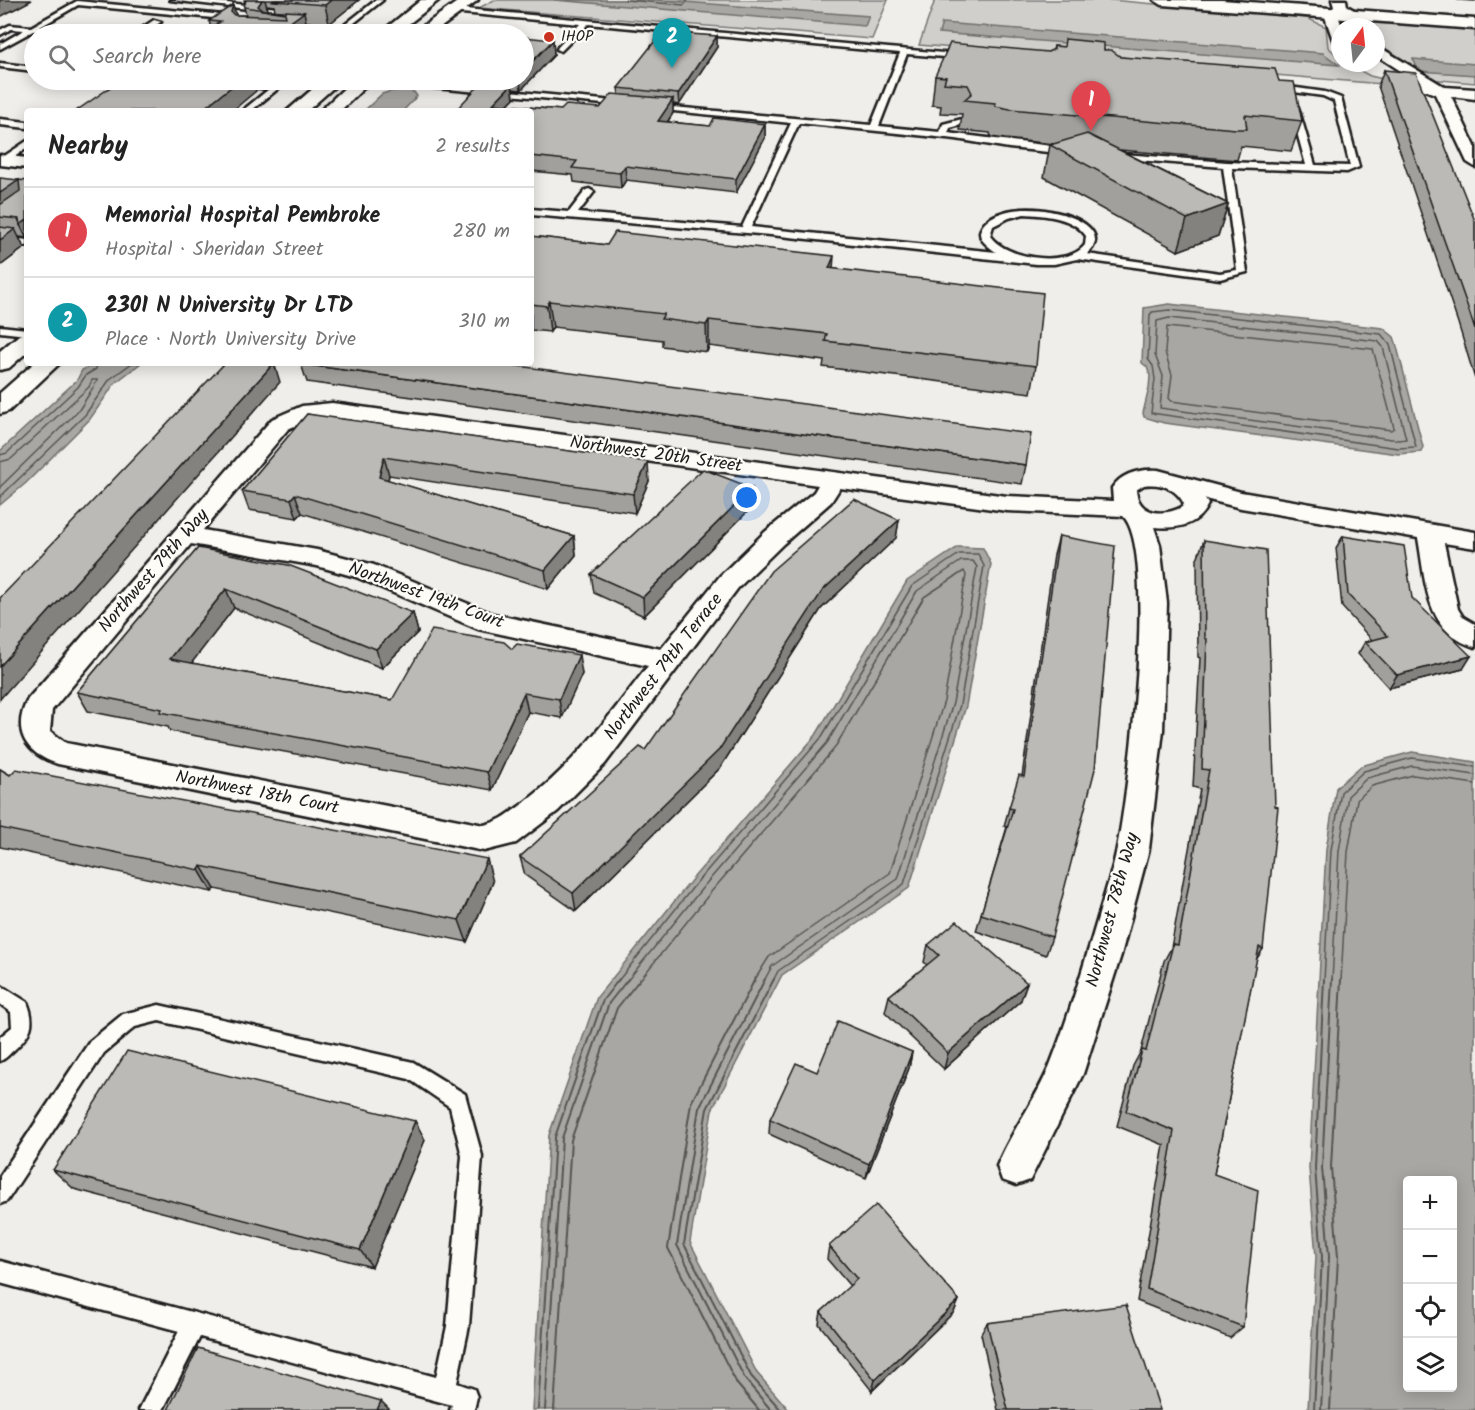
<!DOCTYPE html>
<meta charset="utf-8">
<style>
:root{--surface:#fff;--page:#f6f6f6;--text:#222;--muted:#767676;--line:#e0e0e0;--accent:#0b8043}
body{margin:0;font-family:Kalam,sans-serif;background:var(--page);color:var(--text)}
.controls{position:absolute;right:18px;bottom:18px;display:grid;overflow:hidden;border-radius:6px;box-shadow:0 3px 15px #0003}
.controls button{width:54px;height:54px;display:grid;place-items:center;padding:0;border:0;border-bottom:2px solid var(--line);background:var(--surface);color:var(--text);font:30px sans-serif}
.compass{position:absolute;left:1331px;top:18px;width:54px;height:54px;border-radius:50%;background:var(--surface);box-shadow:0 3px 15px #0003;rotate:15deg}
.you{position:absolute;left:747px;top:498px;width:21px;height:21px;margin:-15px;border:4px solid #fff;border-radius:50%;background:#1a73e8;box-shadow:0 0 0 9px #1a73e833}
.badge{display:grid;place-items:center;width:39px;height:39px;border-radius:50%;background:var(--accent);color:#fff;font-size:20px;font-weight:700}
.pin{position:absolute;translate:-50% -50px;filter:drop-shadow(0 2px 3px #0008)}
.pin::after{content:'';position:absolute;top:32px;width:21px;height:18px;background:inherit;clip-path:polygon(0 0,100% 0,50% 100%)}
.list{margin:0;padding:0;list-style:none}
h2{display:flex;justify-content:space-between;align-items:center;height:78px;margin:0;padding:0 24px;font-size:26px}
h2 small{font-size:20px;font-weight:400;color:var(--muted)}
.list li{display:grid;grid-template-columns:39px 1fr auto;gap:18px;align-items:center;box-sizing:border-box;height:90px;padding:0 24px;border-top:2px solid var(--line)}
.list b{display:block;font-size:22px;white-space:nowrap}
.list p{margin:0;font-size:20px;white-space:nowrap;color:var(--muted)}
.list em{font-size:20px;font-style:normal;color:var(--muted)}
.icon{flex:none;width:33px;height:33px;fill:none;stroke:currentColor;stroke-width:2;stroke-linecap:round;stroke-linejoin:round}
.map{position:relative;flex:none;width:1475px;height:1410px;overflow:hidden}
.search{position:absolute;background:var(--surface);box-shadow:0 3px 15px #0003;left:24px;top:24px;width:510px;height:66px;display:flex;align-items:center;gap:15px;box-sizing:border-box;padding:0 21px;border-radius:33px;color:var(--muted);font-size:22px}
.panel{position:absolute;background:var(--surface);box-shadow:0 3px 15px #0003;left:24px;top:108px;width:510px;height:258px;border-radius:6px}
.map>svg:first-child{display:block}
</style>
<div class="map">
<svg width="1475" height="1410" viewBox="0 0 1475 1410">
<rect width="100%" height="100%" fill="#f0eeea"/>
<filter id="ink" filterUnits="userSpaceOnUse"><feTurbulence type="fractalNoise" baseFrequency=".0167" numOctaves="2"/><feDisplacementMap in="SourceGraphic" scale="12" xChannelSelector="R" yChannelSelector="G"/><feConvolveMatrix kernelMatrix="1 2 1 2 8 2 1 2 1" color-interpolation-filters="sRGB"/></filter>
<g filter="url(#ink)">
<g fill="#d0cfcc" stroke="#767674" stroke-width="1.5">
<path d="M494 0H888L872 39 479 8Z"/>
<path d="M935 0H1111L1307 18 1326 27 1328 47 1340 58V63H1346L1370 76 1418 87 919 45Z"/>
<path d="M1380 21 1475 28V83L1428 79 1376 45V27H1370V23Z"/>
</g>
<g fill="#a8a7a3" stroke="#706f6d" stroke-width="1.5" fill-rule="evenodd">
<path d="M554 0H657L869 16 865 26Z"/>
<path d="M942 23 1323 53 1339 65 939 33Z"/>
<path d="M1413 59 1475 64V75L1419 71Z"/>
<path d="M392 91 414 92 417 96 403 111H364L382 94Z"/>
<path d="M1169 304 1383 328 1394 337 1396 343 1423 447 1421 452 1398 454 1164 423 1144 417 1143 413 1149 388 1150 376 1147 367 1142 363 1144 308Z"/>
<path d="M97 363H141L115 383 90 419 26 483 0 505V451L77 380 82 370Z"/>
<path d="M958 547 983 548 991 564 966 706 909 888 782 975 712 1110 690 1242 757 1373 789 1410H532L549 1135 597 997 694 877 816 735 907 581Z"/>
<path d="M1412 752 1475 762V1410H1308L1316 1257 1309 1168 1326 849 1336 788 1361 766ZM1408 1180H1452V1388H1408Z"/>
</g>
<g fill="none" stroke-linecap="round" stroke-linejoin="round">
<g stroke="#545452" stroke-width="1.5">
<path d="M625 0 684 5 688 0"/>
<path d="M1169 310 1381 334 1390 345 1416 447 1398 448 1151 413 1155 379 1153 366 1148 359 1150 315 1152 312Z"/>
<path d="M1169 318 1378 341 1383 347 1406 439 1399 440 1160 408 1163 376 1155 355 1157 321Z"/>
<path d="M1167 327 1373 349 1394 428 1391 430 1171 401 1169 398 1172 375 1165 352Z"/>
<path d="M0 455 7 453 78 387 86 375 96 369 97 363"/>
<path d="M0 462 11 459 89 387 92 380H98L79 410 0 487"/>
<path d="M0 497 85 415 110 379 132 363"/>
<path d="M618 981 698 881 821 738 912 586 959 554H978L984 566 960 705 904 884 778 971 773 981"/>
<path d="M627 981 704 886 827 743 917 591 961 561H973L977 567 953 703 898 879 772 966 764 981"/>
<path d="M639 981 711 892 834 749 924 597 964 571 966 575 944 701 890 873 769 957 754 981"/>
<path d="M1324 981 1331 850 1341 792 1364 771 1412 758 1475 767"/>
<path d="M1332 981 1339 851 1348 796 1367 778 1412 766 1475 775"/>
<path d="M1341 981 1348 852 1357 800 1372 786 1413 775 1475 784"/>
</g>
<g stroke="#545452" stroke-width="2">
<path d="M755 979 691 1103 668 1248 737 1384 759 1410"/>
<path d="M765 979 699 1108 677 1245 745 1379 771 1410"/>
<path d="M774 979 707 1109 684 1244 751 1376 781 1410"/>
<path d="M538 1410 555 1137 603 1000 619 979"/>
<path d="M545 1410 562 1138 609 1003 628 979"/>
<path d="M554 1410 571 1140 617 1008 640 979"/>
<path d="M1314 1410 1322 1257 1315 1168 1324 979"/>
<path d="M1321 1410 1329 1257 1322 1167 1332 979"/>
<path d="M1330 1410 1338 1257 1331 1167 1341 979"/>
</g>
<path fill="#a8a7a3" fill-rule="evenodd" d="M406 85 414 90 394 111H377L400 87Z"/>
<g stroke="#1c1c1c" stroke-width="5">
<g id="lane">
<path d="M170 0H195L278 8 282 10 274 22 342 27 376 0H383L344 31 269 26 265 24 273 12Z"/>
<path d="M77 1 234 16 238 18 234 20 78 5 40 27 93 32 96 34 33 31 0 49V44L24 30 11 29 0 35V30L10 25 31 27Z"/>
<path d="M454 8 965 55 969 57 968 59 907 54 879 126 940 132 943 124 962 119 966 122 965 124 950 128 948 133 1068 148 1072 151 1068 154 1009 148 956 139 799 123 751 227 996 252C988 246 975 238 982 227 1006 188 1127 219 1087 254L1220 273 1237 270 1223 167 1113 158 1109 155 1110 153 1227 162 1306 165 1290 107 1294 105 1298 107 1315 165 1350 166 1334 101 1323 96 1272 89 1271 87 1275 85 1325 92 1341 98 1359 167 1347 172 1232 168 1247 272 1220 279 1077 259 1054 264H1036L771 235 531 215V209L569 212 586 190 589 189 594 192 578 213 742 227 791 123 654 109 650 107 651 105 871 125 900 53 588 24 561 51 557 49 558 47 580 24 451 12ZM1024 214C1044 215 1074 217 1086 236L1085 245C1067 268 1006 259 990 236L993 226 1009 218Z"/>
<path d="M154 20 161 22 141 34H133Z"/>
<path d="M0 63 34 67V71L0 67Z"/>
<path d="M202 80H225L276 85 280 87 251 111H242L269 89 206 82Z"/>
<path d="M308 80H318L330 86 323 88Z"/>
<path d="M369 80H393L624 102 628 104 624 106 373 82Z"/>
<path d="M0 119 27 122V128L0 125Z"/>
<path d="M27 141V148L6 163H0V159Z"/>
<path d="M0 236 27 240V246L0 242Z"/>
<path d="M0 326 27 329V335L0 332Z"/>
<path d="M0 985 27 1002C36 1024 31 1034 15 1049 9 1054 7 1058 0 1061V1037L12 1027 11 1012 0 1004Z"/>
<path d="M159 1005 413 1062 465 1094 482 1156 469 1326 457 1383 474 1389 477 1397 474 1410H450L452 1405 200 1337 163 1410H139L179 1331 0 1283V1261L436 1377 447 1326 462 1156 450 1107 409 1079 159 1021 135 1027 104 1053 7 1201 0 1204V1176L90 1041 123 1014Z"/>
</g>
</g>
<g stroke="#1c1c1c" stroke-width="5">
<g id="street">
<path d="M1332 0H1346L1347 6 1359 13 1366 27H1352L1348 18 1341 14 1338 15 1342 27H1340V44L1333 40 1324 14 1334 7Z"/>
<path d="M1376 45 1445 87 1475 89V99L1451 96 1475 146V167L1467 162 1435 94 1422 89 1421 84 1376 55Z"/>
<path d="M0 155 27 158V168L0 165Z"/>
<path d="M332 403 1007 496 1113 501 1112 488C1122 473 1140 469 1158 470L1241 492 1475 532V548L1444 543 1458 609 1463 617 1475 624V647C1425 632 1426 582 1418 538L1241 508 1205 499 1208 504C1198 526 1178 529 1154 527L1160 545 1167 603 1163 730 1149 849 1121 955 1083 1074 1030 1180 1016 1185 1002 1180 997 1166C1011 1131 1036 1100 1050 1065 1069 1016 1084 965 1099 914 1105 892 1113 870 1117 848 1128 795 1158 550 1123 516L1007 511 840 488 831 502 783 544 738 588 605 764 558 811 516 843 484 851 58 764C26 754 11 731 28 699L272 419 302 406ZM314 417H332L818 485 814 492 765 532 720 576 661 649 493 614 374 565 317 550 203 530 288 429ZM1144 485C1161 483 1176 488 1184 504L1182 507C1163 517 1138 515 1136 490ZM191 544 317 566 356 577 478 629 648 666C610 715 574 765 524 803 510 813 500 822 484 825L66 743 50 731 52 710Z"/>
</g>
</g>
<g stroke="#1c1c1c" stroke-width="5">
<g id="primary">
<path d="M421 0H439L396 34H379Z"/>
<path d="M460 0H478L432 34H414L416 31Z"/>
<path d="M1154 0H1222L1475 19V29L1162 5Z"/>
<path d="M323 80H342L307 111H287Z"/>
<path d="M353 80H372L340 111H320Z"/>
<path d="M27 333V352L9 368 0 370V351L19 335Z"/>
<path d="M34 363H60L9 411 0 414V393Z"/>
</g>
</g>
<use href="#lane" fill="#fdfcf7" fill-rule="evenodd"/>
<use href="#street" fill="#fdfcf7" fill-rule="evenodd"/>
<use href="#primary" fill="#fdfcf7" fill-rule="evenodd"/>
</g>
<g fill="#a1a09d" stroke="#1c1c1c" stroke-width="1.5" fill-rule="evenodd">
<path d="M244 0H359L329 24 306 22 308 31 211 28 209 21 233 5 236 15H246L244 7 245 4ZM267 5 274 6 275 10H268Z"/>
<path d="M1457 0H1475V1Z"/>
<path d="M717 36V47L679 105 673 104V113L668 122 710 126 765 124V138L736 193 626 180 621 188 574 182 573 175 531 171V111H455L491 82V80H524L553 40 554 55 521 90 513 89 514 98 507 105 561 110 600 108 619 94 618 88Z"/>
<path d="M1054 46 1104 50 1121 57 1279 81 1302 121 1291 151 1241 146 1237 160 1120 150 1228 204 1218 236 1178 251 1044 177 1050 145 1055 144 1005 139 991 137 990 133 960 130 962 114 940 113 941 106 932 105 935 76 1048 52 1053 50Z"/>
<path d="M1384 70 1475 221V379L1458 323 1378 86Z"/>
<path d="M0 178 27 239 26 238 19 237 24 248 0 266Z"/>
<path d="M531 236 607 245 833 269 1036 366 1031 393 823 367 824 361 709 346 707 352 662 346V340L553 327 550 332 531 330Z"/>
<path d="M301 364 1026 465 1022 484 307 382Z"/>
<path d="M307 414 649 481 635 513 389 475 388 480 574 536 576 555 548 589 302 513 297 518 249 510 242 491Z"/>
<path d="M752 507 644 616 594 593 591 574Z"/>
<path d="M899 520 896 538 821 609 720 768 576 911 525 875 520 857 645 750Z"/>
<path d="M1059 536 1052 937 1046 955 976 931 1007 827 1004 826 1009 808 1022 776 1054 555Z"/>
<path d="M1343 536 1412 598 1463 669 1389 688 1358 654 1365 642 1372 640 1342 607 1336 548Z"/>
<path d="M1204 540 1263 949 1256 960 1214 1174 1243 1327 1230 1338 1137 1301 1164 1145 1117 1126 1133 1066 1141 1051 1164 961 1171 948 1200 789 1193 787 1200 658 1198 657 1197 559Z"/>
<path d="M198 548 413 613 418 632 382 668 234 608 191 663 392 700 512 649 582 674 562 718 528 712 492 790 170 731 168 727 88 711 77 692Z"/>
<path d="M0 769 10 775 493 882 467 942 215 889 212 892 0 847Z"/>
<path d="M928 945 1021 1000 944 1069 885 1012 889 996 927 965 924 962Z"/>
<path d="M912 1052 909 1068 866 1178 769 1134 770 1119 817 1072Z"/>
<path d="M415 1121 425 1140 372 1267 74 1189 53 1170Z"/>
<path d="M829 1246 959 1300 954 1312 872 1391 819 1324 821 1312 850 1286 827 1259Z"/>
<path d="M987 1323 1160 1410H998L981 1334Z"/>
</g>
<g fill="#83827f" stroke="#1c1c1c" stroke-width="1.5">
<path d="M0 0H32L0 17Z"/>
<path d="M262 0H265L268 11 259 9 258 6Z"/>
<path d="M331 0H359L329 24 325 5Z"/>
<path d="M233 5 238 23 231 12Z"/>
<path d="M304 12 308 31 304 34H274Z"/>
<path d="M717 36V47L679 105 678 94Z"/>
<path d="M553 40 554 55 521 90 520 80H524V70Z"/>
<path d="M240 80H253L256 91 232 111H200Z"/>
<path d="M512 84 514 98 501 111 493 104Z"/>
<path d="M673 99V113L659 135 658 121Z"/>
<path d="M765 124V138L736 193V179Z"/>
<path d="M625 166 626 180 621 188 620 173Z"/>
<path d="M19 180 27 199 0 217V193Z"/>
<path d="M1228 204 1218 236 1178 251 1187 219Z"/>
<path d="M27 220V239L20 225Z"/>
<path d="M15 229 24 248 0 266V240Z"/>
<path d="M834 256 832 282 829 268Z"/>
<path d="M549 301 553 327 550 332 547 306Z"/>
<path d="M709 320V346L707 352 706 325Z"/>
<path d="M274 363 280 382 0 699V666Z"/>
<path d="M384 457 389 475 384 496 379 477Z"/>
<path d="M648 462 649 481 635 513 633 494Z"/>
<path d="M752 488V507L644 616 643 597Z"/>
<path d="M295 494 302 513 297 518 291 499Z"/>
<path d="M899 520 896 538 821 609 720 768 576 911 573 893 823 590Z"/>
<path d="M574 536 576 555 548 589 545 570Z"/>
<path d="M226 589 234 608 180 678 170 659Z"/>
<path d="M413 613 418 632 382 668 376 649Z"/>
<path d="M579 655 582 674 562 718 559 699Z"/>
<path d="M1471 656 1463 669 1389 688 1397 675Z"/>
<path d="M524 693 528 712 492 790 487 772Z"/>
<path d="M487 859 493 882 467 942 459 920Z"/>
<path d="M201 866 215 889 212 892 199 870Z"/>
<path d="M1027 983 1021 1000 944 1069 948 1053Z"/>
<path d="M912 1052 909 1068 866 1178 869 1164Z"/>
<path d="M415 1121 425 1140 372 1267 360 1250Z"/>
<path d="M959 1300 954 1312 872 1391 875 1380Z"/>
<path d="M381 1401 390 1410H377Z"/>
</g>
<g fill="#bbbab6" stroke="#1c1c1c" stroke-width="1.5">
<path d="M246 0H262L258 6 263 10 304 12 274 34H201L220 22 209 21 233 5 231 12 234 15 286 17 285 13 244 7Z"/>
<path d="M274 0H331L325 5 273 1Z"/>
<path d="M662 32 717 36 678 94 618 88Z"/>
<path d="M524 37 553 40 524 70Z"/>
<path d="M1065 39 1104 43V50H1111L1121 57 1275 69 1279 81 1294 82 1302 121 1245 115 1247 129H1236L1010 109 995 106V103L964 100 972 93 968 85 944 83 946 77 935 76 950 43 1048 52 1054 49V46L1064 47Z"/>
<path d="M1384 70 1416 73 1475 221V330L1467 305Z"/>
<path d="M121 80H240L200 111H76Z"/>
<path d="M483 81 512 84 493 104 561 110 566 105 600 108 612 94 673 99 658 121 710 126 714 118 765 124 736 179 625 166 620 173 572 168 577 161 531 156V111H455Z"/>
<path d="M1087 134 1228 204 1187 219 1050 145Z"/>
<path d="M0 178 27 181V220L20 225 19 219 0 217V205L20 191 19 180 0 193Z"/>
<path d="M0 227 15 229 0 240Z"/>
<path d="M615 232 834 256 829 268 1043 293 1036 366 825 341 827 334 709 320 706 325 661 319 664 314 549 301 547 306 531 304V236L607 245Z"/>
<path d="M225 363H274L0 666V598Z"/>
<path d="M302 363H495L1031 434 1026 465 301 364Z"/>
<path d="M307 414 648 462 633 494 384 457 379 477 574 536 545 570 295 494 291 499 242 491Z"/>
<path d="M703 469 752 488 643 597 591 574Z"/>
<path d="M854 499 899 520 823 590 719 750 573 893 520 857 640 747 645 750 771 571Z"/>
<path d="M1059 536 1115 546 1095 769 1052 937 981 914 1013 809 1009 808 1019 775 1024 777Z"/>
<path d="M1343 536 1404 546 1412 598 1471 656 1397 675 1365 642 1388 636 1348 595Z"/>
<path d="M1204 540 1266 550 1275 806 1278 807 1263 949 1259 947 1214 1174 1258 1190 1243 1327 1147 1289 1174 1131 1126 1111 1142 1050 1146 1051 1173 944 1178 945 1209 770 1202 769 1207 639 1205 638Z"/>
<path d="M198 548 288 565 413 613 376 649 226 589 170 659 392 700 432 630 504 642 512 649 517 644 579 655 559 699 524 693 487 772 160 712 162 709 77 692Z"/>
<path d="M0 769 10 775 16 769 487 859 459 920 201 866 199 870 0 828Z"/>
<path d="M957 921 1027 983 948 1053 889 996 939 955 928 945Z"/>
<path d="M838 1021 912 1052 869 1164 770 1119 796 1063 817 1072Z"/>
<path d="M127 1051 415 1121 360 1250 53 1170Z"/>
<path d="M876 1205 959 1300 875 1380 821 1312 857 1279 829 1246Z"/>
<path d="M1126 1305 1160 1410H1008L987 1323Z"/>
<path d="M198 1348 381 1401 377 1410H168Z"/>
</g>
</g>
<circle fill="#c8321e" stroke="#fdfcf7" stroke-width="2" cx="549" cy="37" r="6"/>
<g text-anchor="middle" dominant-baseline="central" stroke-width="4.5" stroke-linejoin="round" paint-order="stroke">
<g font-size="15" fill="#1c1c1c" stroke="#fdfcf7" text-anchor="start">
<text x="561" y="37">IHOP</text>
</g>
<g font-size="18" fill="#1c1c1c" stroke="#fdfcf7">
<text transform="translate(656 455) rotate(8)">Northwest 20th Street</text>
<text transform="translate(154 571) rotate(-49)">Northwest 79th Way</text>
<text transform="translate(426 596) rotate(20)">Northwest 19th Court</text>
<text transform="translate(664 667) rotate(-52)">Northwest 79th Terrace</text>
<text transform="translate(257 793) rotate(11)">Northwest 18th Court</text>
<text transform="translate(1113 910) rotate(-75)">Northwest 78th Way</text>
</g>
</g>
</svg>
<div class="controls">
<button>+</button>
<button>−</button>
<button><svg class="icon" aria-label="locate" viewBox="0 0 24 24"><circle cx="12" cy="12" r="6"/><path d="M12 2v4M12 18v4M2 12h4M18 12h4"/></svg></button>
<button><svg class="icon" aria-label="layers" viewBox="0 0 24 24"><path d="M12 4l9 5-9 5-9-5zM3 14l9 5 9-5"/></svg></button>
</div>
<svg class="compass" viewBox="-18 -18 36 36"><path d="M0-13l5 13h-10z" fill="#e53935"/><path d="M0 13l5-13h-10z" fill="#767676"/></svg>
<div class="you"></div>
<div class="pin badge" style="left:1091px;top:131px;background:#e0444e">1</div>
<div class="pin badge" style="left:672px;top:68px;background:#0f9aa8">2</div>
<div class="search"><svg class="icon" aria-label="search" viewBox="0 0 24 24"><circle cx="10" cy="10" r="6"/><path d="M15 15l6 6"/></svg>Search here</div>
<section class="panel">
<h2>Nearby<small>2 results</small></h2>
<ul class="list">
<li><span class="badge" style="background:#e0444e">1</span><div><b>Memorial Hospital Pembroke</b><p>Hospital · Sheridan Street</p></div><em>280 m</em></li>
<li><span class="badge" style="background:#0f9aa8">2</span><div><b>2301 N University Dr LTD</b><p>Place · North University Drive</p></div><em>310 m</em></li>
</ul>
</section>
</div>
